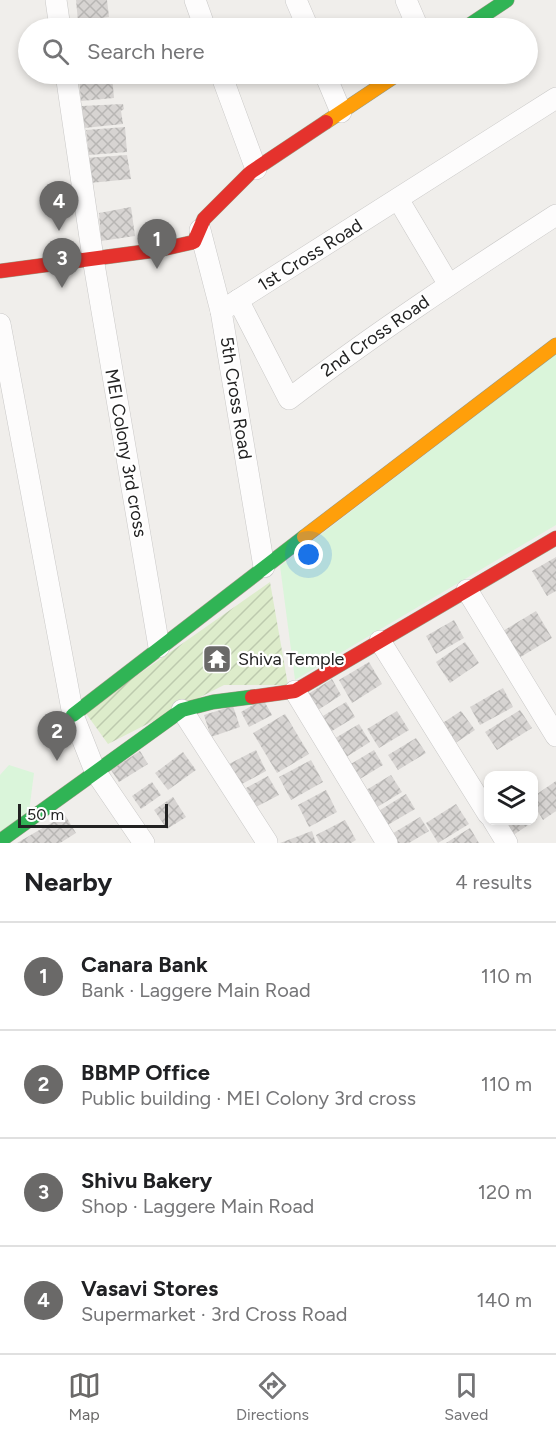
<!DOCTYPE html>
<meta charset="utf-8">
<style>
:root{--surface:#fff;--page:#f2f2f2;--text:#202124;--muted:#757577;--line:#e0e0e0;--accent:#6a6968}
body{margin:0;font-family:Figtree,sans-serif;background:var(--page);color:var(--text)}
.controls{position:absolute;right:18px;bottom:18px;display:grid;overflow:hidden;border-radius:12px;box-shadow:0 3px 9px #0003}
.controls button{width:54px;height:54px;display:grid;place-items:center;padding:0;border:0;border-bottom:2px solid var(--line);background:var(--surface);color:var(--text);font:30px sans-serif}
.scale{position:absolute;left:18px;bottom:15px;width:150px;box-sizing:border-box;padding-left:6px;border:3px solid #222;border-top:0;font-size:16px;line-height:21px;white-space:nowrap;color:#222;-webkit-text-stroke:4px #fff;paint-order:stroke}
.you{position:absolute;left:309px;top:555px;width:21px;height:21px;margin:-15px;border:4px solid #fff;border-radius:50%;background:#1a73e8;box-shadow:0 0 0 9px #1a73e833}
.badge{display:grid;place-items:center;width:39px;height:39px;border-radius:50%;background:var(--accent);color:#fff;font-size:20px;font-weight:700}
.pin{position:absolute;translate:-50% -50px;filter:drop-shadow(0 2px 3px #0008)}
.pin::after{content:'';position:absolute;top:32px;width:21px;height:18px;background:inherit;clip-path:polygon(0 0,100% 0,50% 100%)}
.list{margin:0;padding:0;list-style:none}
h2{display:flex;justify-content:space-between;align-items:center;height:78px;margin:0;padding:0 24px;font-size:26px}
h2 small{font-size:20px;font-weight:400;color:var(--muted)}
.list li{display:grid;grid-template-columns:39px 1fr auto;gap:18px;align-items:center;box-sizing:border-box;height:108px;padding:0 24px;border-top:2px solid var(--line)}
.list b{display:block;font-size:22px;white-space:nowrap}
.list p{margin:0;font-size:20px;white-space:nowrap;color:var(--muted)}
.list em{font-size:20px;font-style:normal;color:var(--muted)}
.icon{flex:none;width:33px;height:33px;fill:none;stroke:currentColor;stroke-width:2;stroke-linecap:round;stroke-linejoin:round}
.map{position:relative;flex:none;width:556px;height:843px;overflow:hidden}
.search{position:absolute;background:var(--surface);box-shadow:0 3px 9px #0003;left:18px;right:18px;top:18px;height:66px;display:flex;align-items:center;gap:15px;box-sizing:border-box;padding:0 21px;border-radius:33px;color:var(--muted);font-size:22px}
.sheet{height:510px;background:var(--surface)}
nav{display:flex;justify-content:space-around;align-items:center;box-sizing:border-box;height:84px;border-top:2px solid var(--line);background:var(--surface);font-size:16px;color:var(--muted)}
nav a{display:grid;justify-items:center;gap:3px}
nav .on{color:var(--accent)}
.map>svg:first-child{display:block}
</style>
<div class="map">
<svg width="556" height="843" viewBox="0 0 556 843">
<defs>
<pattern id="garden-furrows" width="10" height="10" patternUnits="userSpaceOnUse" patternTransform="scale(1.5)"><rect width="10" height="10" fill="#ddeccb"/><path d="M-1 1l2-2M0 10L10 0M9 11l2-2" fill="none" stroke="#bdcaae"/></pattern>
<pattern id="building-cross-hatch" width="8" height="8" patternUnits="userSpaceOnUse" patternTransform="scale(1.5)"><rect width="8" height="8" fill="#d7d4d2"/><path d="M0 0l8 8M0 8l8-8" fill="none" stroke="#b8b6b4"/></pattern>
</defs>
<rect width="100%" height="100%" fill="#f0eeeb"/>
<g fill="#daf5da">
<path d="M556 354V525L295 680 280 566Z"/>
<path d="M9 765 34 773 29 812 0 832V775Z"/>
</g>
<path fill="url(#garden-furrows)" d="M270 582 288 685H224L108 744 85 712Z"/>
<g fill="url(#building-cross-hatch)">
<path d="M76 0H107L109 17 78 21Z"/>
<path d="M109 20 110 28H73V25Z"/>
<path d="M112 76 114 98 81 101 79 78Z"/>
<path d="M123 104 124 109 121 111 123 124 84 128 82 106Z"/>
<path d="M125 127 127 152 89 155 86 130Z"/>
<path d="M127 155 131 179 90 183 86 158Z"/>
<path d="M131 207 135 236 101 241 99 213Z"/>
<path d="M556 557V591L547 596 532 571Z"/>
<path d="M536 611 552 638 514 661 498 634Z"/>
<path d="M454 620 464 638 436 654 426 636Z"/>
<path d="M465 642 479 663 450 683 436 662Z"/>
<path d="M369 662 382 684 352 703 339 680Z"/>
<path d="M332 679 341 695 315 712 305 696Z"/>
<path d="M503 688 513 707 480 725 470 707Z"/>
<path d="M263 699 272 715 249 727 241 712Z"/>
<path d="M346 702 355 717 327 734 318 719Z"/>
<path d="M233 706 240 727 211 737 204 715Z"/>
<path d="M520 710 532 728 497 750 485 732Z"/>
<path d="M397 711 409 730 379 748 367 729Z"/>
<path d="M461 711 475 730 451 746 438 726Z"/>
<path d="M285 714 309 754 277 773 253 733Z"/>
<path d="M359 724 370 742 343 759 332 740Z"/>
<path d="M416 738 426 753 398 770 388 755Z"/>
<path d="M256 750 266 771 240 785 229 764Z"/>
<path d="M374 750 383 765 355 782 346 767Z"/>
<path d="M140 751 148 764 119 782 111 770Z"/>
<path d="M183 752 196 770 168 790 155 773Z"/>
<path d="M311 760 323 782 291 800 279 777Z"/>
<path d="M391 775 402 792 374 809 363 792Z"/>
<path d="M268 776 279 795 256 807 246 788Z"/>
<path d="M556 781V811L543 820 534 805V796Z"/>
<path d="M152 782 161 795 141 809 132 796Z"/>
<path d="M326 790 337 812 309 827 298 805Z"/>
<path d="M406 794 415 809 386 826 377 812Z"/>
<path d="M173 797 186 817 167 829 154 810Z"/>
<path d="M456 804 469 824 438 843 426 823Z"/>
<path d="M534 814 537 819 509 838 498 820H534Z"/>
<path d="M65 815 76 833 60 843H17Z"/>
<path d="M420 817 429 831 409 843H395L390 835Z"/>
<path d="M345 820 356 840 351 843H320L316 835Z"/>
<path d="M470 828 479 843H446Z"/>
<path d="M312 831 316 843H280Z"/>
</g>
<g fill="none" stroke-linecap="round" stroke-linejoin="round">
<g stroke="#c9c8c7" stroke-width="22">
<g id="street">
<path d="M56 0 60 28"/>
<path d="M195 0 205 28"/>
<path d="M296 0 308 28"/>
<path d="M406 0 418 28"/>
<path d="M66 74 93 258 159 647"/>
<path d="M221 74 256 169"/>
<path d="M325 74 341 112"/>
<path d="M398 199 449 285"/>
<path d="M200 230 221 311 264 567"/>
<path d="M238 300 289 399C375 333 465 274 556 215"/>
<path d="M221 311 556 98"/>
<path d="M0 324 73 715 95 771 144 843"/>
<path d="M467 590 556 736"/>
<path d="M380 641 488 814"/>
<path d="M295 691 387 843"/>
<path d="M182 710 267 842"/>
<path d="M493 820 507 843"/>
</g>
</g>
<g stroke="#999a82" stroke-width="15">
<g id="fast">
<path d="M465 28 507 0"/>
<path d="M73 715 304 537"/>
<path d="M0 841 182 710 213 702 252 697"/>
</g>
</g>
<g stroke="#999a82" stroke-width="15">
<g id="slow">
<path d="M326 122 398 74"/>
<path d="M304 537 556 345"/>
</g>
</g>
<g stroke="#999a82" stroke-width="15">
<g id="jam">
<path d="M0 271 158 250 194 242 204 219 251 172 326 122"/>
<path d="M252 697 295 691 556 538"/>
</g>
</g>
<use href="#street" stroke="#fdfcfc" stroke-width="21"/>
<use href="#fast" stroke="#30b455" stroke-width="14"/>
<use href="#slow" stroke="#ff9f0a" stroke-width="14"/>
<use href="#jam" stroke="#e5322d" stroke-width="14"/>
</g>
<defs>
<g id="temple-square" transform="scale(1.5)"><rect x="-9" y="-9" width="18" height="18" rx="4" fill="#6a6968" stroke="#fff"/><path d="M0-6L5-2H3V0L6.5 2.5H4V6H1.5V3h-3V6H-4V2.5H-6.5L-3 0V-2H-5Z" fill="#fff"/></g>
</defs>
<g fill-rule="evenodd">
<use href="#temple-square" x="217" y="659"/>
</g>
<g text-anchor="middle" dominant-baseline="central" stroke-width="4.5" stroke-linejoin="round" paint-order="stroke">
<g font-size="18" fill="#222" stroke="#fff">
<text transform="translate(310 255) rotate(-32)">1st Cross Road</text>
<text transform="translate(375 336) rotate(-35)">2nd Cross Road</text>
<text transform="translate(236 398) rotate(81)">5th Cross Road</text>
<text transform="translate(126 453) rotate(80)">MEI Colony 3rd cross</text>
</g>
<g font-size="18" fill="#222" stroke="#fff" text-anchor="start">
<text x="238" y="659">Shiva Temple</text>
</g>
</g>
</svg>
<div class="controls">
<button><svg class="icon" aria-label="layers" viewBox="0 0 24 24"><path d="M12 4l9 5-9 5-9-5zM3 14l9 5 9-5"/></svg></button>
</div>
<div class="scale">50 m</div>
<div class="you"></div>
<div class="pin badge" style="left:157px;top:269px">1</div>
<div class="pin badge" style="left:57px;top:761px">2</div>
<div class="pin badge" style="left:62px;top:288px">3</div>
<div class="pin badge" style="left:59px;top:231px">4</div>
<div class="search"><svg class="icon" aria-label="search" viewBox="0 0 24 24"><circle cx="10" cy="10" r="6"/><path d="M15 15l6 6"/></svg>Search here</div>
</div>
<section class="sheet">
<h2>Nearby<small>4 results</small></h2>
<ul class="list">
<li><span class="badge">1</span><div><b>Canara Bank</b><p>Bank · Laggere Main Road</p></div><em>110 m</em></li>
<li><span class="badge">2</span><div><b>BBMP Office</b><p>Public building · MEI Colony 3rd cross</p></div><em>110 m</em></li>
<li><span class="badge">3</span><div><b>Shivu Bakery</b><p>Shop · Laggere Main Road</p></div><em>120 m</em></li>
<li><span class="badge">4</span><div><b>Vasavi Stores</b><p>Supermarket · 3rd Cross Road</p></div><em>140 m</em></li>
</ul>
</section>
<nav>
<a class="on"><svg class="icon" aria-label="map" viewBox="0 0 24 24"><path d="M3 6l6-2 6 2 6-2v14l-6 2-6-2-6 2zM9 4v14M15 6v14"/></svg>Map</a>
<a><svg class="icon" aria-label="directions" viewBox="0 0 24 24"><path d="M12 3l9 9-9 9-9-9zM9 14v-3h6M13 9l2 2-2 2"/></svg>Directions</a>
<a><svg class="icon" aria-label="saved" viewBox="0 0 24 24"><path d="M7 4h10v16l-5-4-5 4z"/></svg>Saved</a>
</nav>
